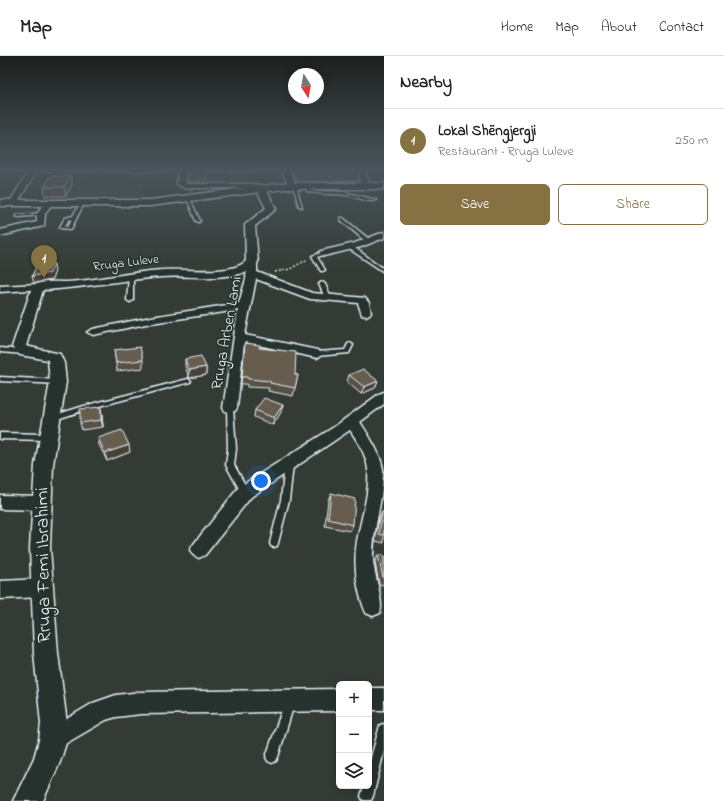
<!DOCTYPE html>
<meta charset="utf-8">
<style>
:root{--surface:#fff;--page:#f2f2f2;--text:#222;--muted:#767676;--line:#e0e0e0;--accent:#857141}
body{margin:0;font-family:"Indie Flower",sans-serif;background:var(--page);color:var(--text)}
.controls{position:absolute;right:12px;bottom:12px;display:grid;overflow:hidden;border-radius:6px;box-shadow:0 2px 10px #0003}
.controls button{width:36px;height:36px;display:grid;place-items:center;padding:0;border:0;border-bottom:1px solid var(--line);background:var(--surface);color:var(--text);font:20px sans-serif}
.compass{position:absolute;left:288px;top:12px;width:36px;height:36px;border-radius:50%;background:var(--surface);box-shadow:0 2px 10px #0003;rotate:169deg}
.you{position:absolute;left:261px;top:425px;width:14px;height:14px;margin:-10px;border:3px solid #fff;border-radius:50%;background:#1a73e8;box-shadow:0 0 0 6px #1a73e833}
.badge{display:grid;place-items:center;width:26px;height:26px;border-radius:50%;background:var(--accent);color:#fff;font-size:13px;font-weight:700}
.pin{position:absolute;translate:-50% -33px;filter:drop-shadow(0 1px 2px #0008)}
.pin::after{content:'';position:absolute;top:21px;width:14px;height:12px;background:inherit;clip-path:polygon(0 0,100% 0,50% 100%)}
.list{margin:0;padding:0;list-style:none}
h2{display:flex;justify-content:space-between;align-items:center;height:52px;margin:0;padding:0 16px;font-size:17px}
h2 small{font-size:13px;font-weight:400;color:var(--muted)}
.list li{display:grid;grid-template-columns:26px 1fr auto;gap:12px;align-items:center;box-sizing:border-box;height:64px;padding:0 16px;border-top:1px solid var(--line)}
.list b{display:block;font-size:15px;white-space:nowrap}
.list p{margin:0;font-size:13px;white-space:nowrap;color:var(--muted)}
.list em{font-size:13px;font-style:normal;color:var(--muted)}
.actions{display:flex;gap:8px;padding:12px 16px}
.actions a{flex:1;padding:9px 0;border:1px solid var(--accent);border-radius:6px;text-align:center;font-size:14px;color:var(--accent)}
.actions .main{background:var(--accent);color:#fff}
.icon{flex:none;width:22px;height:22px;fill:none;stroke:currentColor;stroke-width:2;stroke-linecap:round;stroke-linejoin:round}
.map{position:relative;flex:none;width:384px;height:745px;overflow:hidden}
header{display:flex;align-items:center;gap:24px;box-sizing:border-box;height:56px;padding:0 20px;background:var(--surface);border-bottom:1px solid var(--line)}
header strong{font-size:19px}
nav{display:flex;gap:22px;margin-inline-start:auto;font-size:14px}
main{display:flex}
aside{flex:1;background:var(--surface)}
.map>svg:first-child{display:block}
</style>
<header>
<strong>Map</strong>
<nav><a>Home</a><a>Map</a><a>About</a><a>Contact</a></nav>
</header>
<main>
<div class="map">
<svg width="384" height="745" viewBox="0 0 384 745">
<rect width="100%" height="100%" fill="#333b34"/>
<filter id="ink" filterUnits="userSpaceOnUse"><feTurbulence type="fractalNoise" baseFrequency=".025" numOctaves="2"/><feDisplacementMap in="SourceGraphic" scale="8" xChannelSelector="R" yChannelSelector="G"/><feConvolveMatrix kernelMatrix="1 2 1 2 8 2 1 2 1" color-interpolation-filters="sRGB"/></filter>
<g filter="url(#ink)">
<g fill="#42453c">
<path d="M232 113H281L283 123H243L244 128H185V115H228Z"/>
<path d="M49 127H143L140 141 134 144 41 143Z"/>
</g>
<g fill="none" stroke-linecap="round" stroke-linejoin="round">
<g stroke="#e8f1f8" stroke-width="3">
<g id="service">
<path d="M305 128H307L310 133 314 135 344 136 376 144C369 147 359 142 351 140 337 136 321 140 307 135Z"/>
<path d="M293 129 296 130 302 151 299 150Z"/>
<path d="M187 142 190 143 200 165 199 166 196 165Z"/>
<path d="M81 146 84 147 71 173 60 172V171L65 162 73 160ZM72 163 68 171 65 170 68 164Z"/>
<path d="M41 157 43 158 42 159 18 161 16 160 18 159Z"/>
<path d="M341 162H343L370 184V186H366L341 164Z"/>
<path d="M348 190H352L384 213V216L348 192Z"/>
<path d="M324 196 326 197V198L317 201 325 214 323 215H321L312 200Z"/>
<path d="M129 219 133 220V244L130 246 127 244Z"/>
<path d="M322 226 325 228 331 242 330 243H326L325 242 319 228Z"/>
<path d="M350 287 353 289 349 297 317 300 314 298 317 296 345 294 348 288Z"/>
<path d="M0 292 24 294 27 296 24 298 0 296Z"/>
<path d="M0 321 58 324 61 326 58 328 0 325Z"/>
<path d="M188 323 191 325 190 326 85 354 51 365 48 363 49 361 84 350Z"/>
<path d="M228 350H232L233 352 236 393 234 409 249 436 248 438 245 439 242 438 226 409 228 393 227 352Z"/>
<path d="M0 377 47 378 50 379 51 381 50 383 47 384 0 383Z"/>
<path d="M289 406 292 407 293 409 289 444 278 487 277 490 274 491 271 490 270 487 281 444 285 409 286 407Z"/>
<path d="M289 643 293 644 294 648 278 701 276 705 272 707 268 705 266 701 284 648 285 644Z"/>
<path d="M384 668V695L373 740 371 744H363L361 740 364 730H369V709L379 673 380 669Z"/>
</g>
</g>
<g stroke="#e8f1f8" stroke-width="3">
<g id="minor">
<path d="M0 112H289L296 130 289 132 282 115H185L186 128H251L270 130 271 132 267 134 251 132H184L177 128 178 115H37L17 147 13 149 9 147 29 115H0Z"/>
<path d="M356 112H363L368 123 367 132 360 130V123Z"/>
<path d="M45 145 52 147 45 158 44 170 0 180V174L37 166V158Z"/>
<path d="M384 176V182L361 191 324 200 319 197 321 195 355 187Z"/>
<path d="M252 203 257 206V216L312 237 365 242 369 247 371 257 366 260 362 259 358 247 310 243 256 223 245 279 317 294 323 298 317 302 244 286 237 352 235 355H225L223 352 238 254 151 267 93 279 87 276 93 273 151 261 239 247 246 223 247 206Z"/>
<path d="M38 228 42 229 43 231 42 233 0 236V230Z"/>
<path d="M384 336V348L360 366C369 380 380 396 383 413 384 444 372 473 373 504 374 519 384 545 380 557L373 560 366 557C357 536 353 508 357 485 361 462 370 437 368 413 366 398 358 386 350 374L251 441 205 499 199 502 193 499 190 494 193 489 239 431 334 371 379 338Z"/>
<path d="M0 439 41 440 47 442 49 447 47 452 41 454 0 453Z"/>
<path d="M42 523 48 526 51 532 48 538 42 541 0 543V525Z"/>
<rect x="369" y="632" width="15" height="22"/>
<path d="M339 633V655L141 658 116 661 106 664 53 695 45 692 42 684 45 676 93 647 116 639 141 636Z"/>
</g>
</g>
<g stroke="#e8f1f8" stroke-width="3">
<path id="tertiary" d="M261 130 266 133 276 153 255 170 258 206C251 216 238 219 226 220 205 223 183 219 161 221 121 224 83 232 43 234L26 290 60 298 64 307 66 326 53 409 50 492 58 597 67 668V684L60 706 43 745H13L34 702 39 684 41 668 34 597 30 492 35 409 50 326 48 304 20 299 12 291 32 231C37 224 59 226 67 226 99 224 130 216 162 214 183 212 231 220 246 205L245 169 266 152 256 133Z"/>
</g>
<g stroke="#e8f1f8" stroke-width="3">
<path id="secondary" d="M285 127H384V133H285L150 150H0V144H150Z"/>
</g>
<path stroke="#e8f1f8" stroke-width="1.5" stroke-dasharray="2 2" stroke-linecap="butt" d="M275 216 290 213 308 203"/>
<use href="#service" fill="#26332d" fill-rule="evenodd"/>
<use href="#minor" fill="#26332d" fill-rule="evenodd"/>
<use href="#tertiary" fill="#26332d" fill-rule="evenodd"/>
<use href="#secondary" fill="#26332d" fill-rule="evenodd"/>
</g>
<g fill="#585045" stroke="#e8f1f8">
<path d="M187 112H206V124H199V126H187Z"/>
<path d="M291 112H361L358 125 297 126Z"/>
<path d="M71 120 72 128 66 140H45L44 131Z"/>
<path d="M245 287 259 292 295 319H298L293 340 268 335 269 332 247 331V328H241Z"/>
<path d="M114 294 143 304V312L117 315Z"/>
<path d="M185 303 206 311V319L189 322 185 310Z"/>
<path d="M349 319 375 332 361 338 347 326Z"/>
<path d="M255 354 281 356 273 369 254 361Z"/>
<path d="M102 358 103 371 82 374 80 367Z"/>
<path d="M98 382 130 396 107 405 99 389Z"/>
<path d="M331 437 353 469 350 475 325 470 328 444Z"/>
<path d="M382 456H384V487L375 485 379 463Z"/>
<path d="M378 499 384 500V529L379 528 375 506Z"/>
</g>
<g fill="#474138" stroke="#e8f1f8">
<path d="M71 120 72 128 66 140 64 131Z"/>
<path d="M54 208 55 215 52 224 34 227 32 220Z"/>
<path d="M206 311V319L189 322V314Z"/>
<path d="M378 325 375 332 361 338 364 331Z"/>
<path d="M283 349 281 356 273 369 274 362Z"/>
<path d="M101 351 102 358 103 371 101 364Z"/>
<path d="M129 389 130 396 107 405 105 397Z"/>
</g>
<g fill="#665d50" stroke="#e8f1f8">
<path d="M187 112H206V115H199V117H187Z"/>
<path d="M50 120H71L64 131H44Z"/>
<path d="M37 208H54L50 217 32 220Z"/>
<path d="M245 287 260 289 259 292 296 296 295 319H298L295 332 270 327V325L248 323 247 321H242Z"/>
<path d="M140 291 143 304 116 307 114 294Z"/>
<path d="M201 300 206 311 189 314 185 303Z"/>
<path d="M363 313 378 325 364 331 349 319Z"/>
<path d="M264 342 283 349 274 362 255 354Z"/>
<path d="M101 351V364L80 367V353Z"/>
<path d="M122 374 129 389 105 397 98 382Z"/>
<path d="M331 437 355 443 353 469 328 463Z"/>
<path d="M382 456H384V479L379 478Z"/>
<path d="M378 499 384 500V522H383Z"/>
</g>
</g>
<linearGradient id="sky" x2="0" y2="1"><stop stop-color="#1c201d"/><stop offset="0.52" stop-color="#4a555c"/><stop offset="1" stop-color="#4a555c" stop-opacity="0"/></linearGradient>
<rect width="384" height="217" fill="url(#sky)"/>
<g text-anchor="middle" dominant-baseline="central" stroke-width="3" stroke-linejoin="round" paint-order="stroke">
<g font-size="13" fill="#e8f1f8" stroke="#26332d">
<text transform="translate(126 207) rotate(-7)">Rruga Luleve</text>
</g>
<g font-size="16" fill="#e8f1f8" stroke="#26332d">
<text transform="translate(227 277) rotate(-80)">Rruga Arben Lami</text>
</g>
<g font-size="19" fill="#e8f1f8" stroke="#26332d">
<text transform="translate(44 509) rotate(-91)">Rruga Femi Ibrahimi</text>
</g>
</g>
</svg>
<div class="controls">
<button>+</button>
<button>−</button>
<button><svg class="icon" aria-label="layers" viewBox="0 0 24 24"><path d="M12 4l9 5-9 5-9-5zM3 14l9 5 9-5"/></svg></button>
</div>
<svg class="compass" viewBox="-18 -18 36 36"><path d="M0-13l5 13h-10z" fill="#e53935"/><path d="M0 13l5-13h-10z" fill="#767676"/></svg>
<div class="you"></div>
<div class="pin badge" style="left:44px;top:222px">1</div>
</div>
<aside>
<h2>Nearby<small></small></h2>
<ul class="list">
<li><span class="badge">1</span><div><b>Lokal Shëngjergji</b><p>Restaurant · Rruga Luleve</p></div><em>250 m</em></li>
</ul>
<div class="actions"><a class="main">Save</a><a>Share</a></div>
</aside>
</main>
